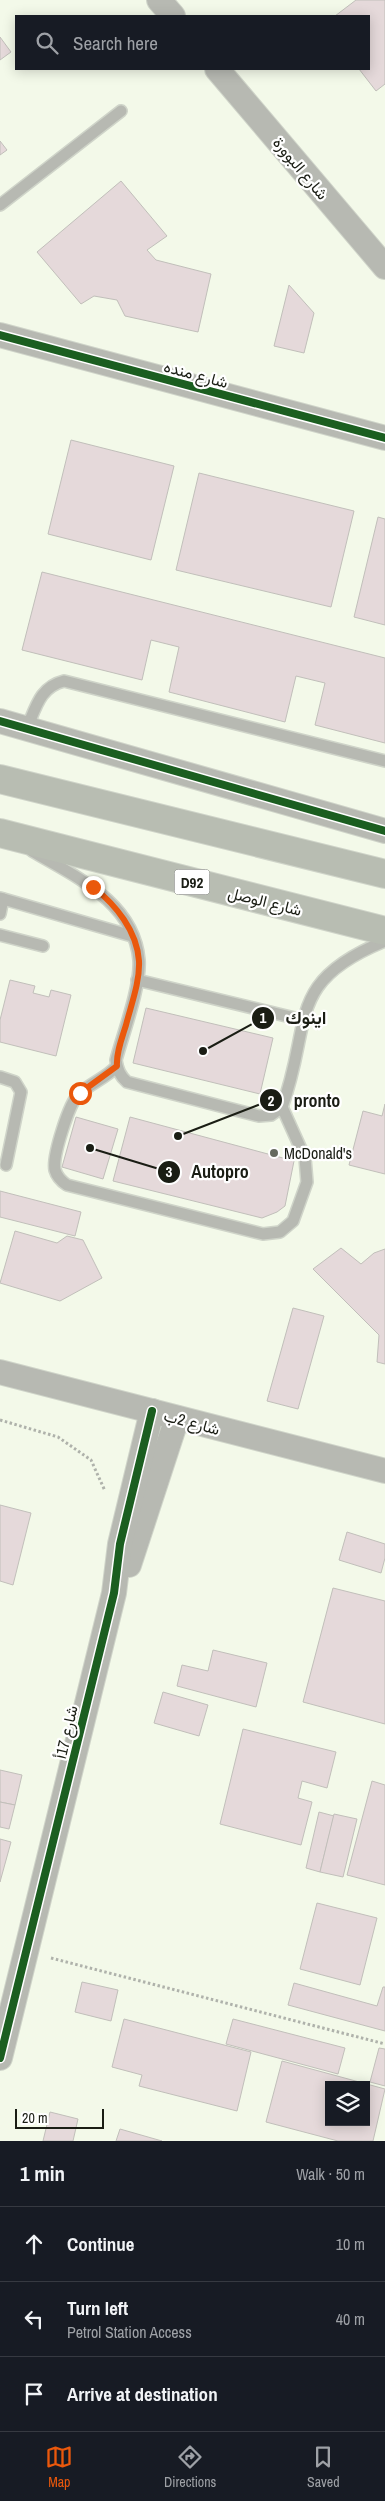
<!DOCTYPE html>
<meta charset="utf-8">
<style>
:root{--surface:#171b24;--page:#242831;--text:#f1f3f6;--muted:#9ea1a6;--line:#363941;--accent:#ea580c}
body{margin:0;font-family:"Archivo Narrow",Vazirmatn,sans-serif;background:var(--page);color:var(--text)}
.controls{position:absolute;right:15px;bottom:15px;display:grid;overflow:hidden;border-radius:0px;box-shadow:0 2px 12px #0003}
.controls button{width:45px;height:45px;display:grid;place-items:center;padding:0;border:0;border-bottom:1px solid var(--line);background:var(--surface);color:var(--text);font:25px sans-serif}
.scale{position:absolute;left:15px;bottom:12px;width:89px;box-sizing:border-box;padding-left:5px;border:2px solid #1a1d14;border-top:0;font-size:14px;line-height:18px;white-space:nowrap;color:#1a1d14;-webkit-text-stroke:4px #fff;paint-order:stroke}
.stop{position:absolute;width:15px;height:15px;margin:-11px;border:4px solid #ea580c;border-radius:50%;background:#fff}
.stop.end{background:#ea580c;border-color:#fff;box-shadow:0 1px 5px #0008}
.list{margin:0;padding:0;list-style:none}
h2{display:flex;justify-content:space-between;align-items:center;height:65px;margin:0;padding:0 20px;font-size:21px}
h2 small{font-size:16px;font-weight:400;color:var(--muted)}
.list li{display:grid;grid-template-columns:32px 1fr auto;gap:15px;align-items:center;box-sizing:border-box;height:75px;padding:0 20px;border-top:1px solid var(--line)}
.list b{display:block;font-size:19px;white-space:nowrap}
.list p{margin:0;font-size:16px;white-space:nowrap;color:var(--muted)}
.list em{font-size:16px;font-style:normal;color:var(--muted)}
.icon{flex:none;width:28px;height:28px;fill:none;stroke:currentColor;stroke-width:2;stroke-linecap:round;stroke-linejoin:round}
.map{position:relative;flex:none;width:385px;height:2141px;overflow:hidden}
.search{position:absolute;background:var(--surface);box-shadow:0 2px 12px #0003;left:15px;right:15px;top:15px;height:55px;display:flex;align-items:center;gap:12px;box-sizing:border-box;padding:0 18px;border-radius:0px;color:var(--muted);font-size:19px}
.sheet{height:290px;background:var(--surface)}
nav{display:flex;justify-content:space-around;align-items:center;box-sizing:border-box;height:70px;border-top:1px solid var(--line);background:var(--surface);font-size:14px;color:var(--muted)}
nav a{display:grid;justify-items:center;gap:2px}
nav .on{color:var(--accent)}
.map>svg:first-child{display:block}
</style>
<div class="map">
<svg width="385" height="2141" viewBox="0 0 385 2141">
<rect width="100%" height="100%" fill="#f3f9e9"/>
<g fill="#e5d9da" stroke="#c1bfba" fill-rule="evenodd">
<path d="M356 0H385V84L376 91 359 69H369V16H335Z"/>
<path d="M0 37 11 52 0 60Z"/>
<path d="M0 141 7 150 0 155Z"/>
<path d="M121 181 167 236 147 250 156 260 211 274 198 332 125 316 117 300 94 296 81 304 37 252Z"/>
<path d="M289 285 314 313 304 353 274 346Z"/>
<path d="M71 440 174 466 151 560 48 534Z"/>
<path d="M199 473 354 511 331 607 176 570Z"/>
<path d="M378 517 385 519V625L354 617Z"/>
<path d="M42 572 385 658V743L315 725 325 683 296 676 285 722 169 692 179 647 151 640 142 680 22 650Z"/>
<path d="M10 980 35 986 33 993 49 997 51 990 71 995 56 1056 0 1042V1020Z"/>
<path d="M146 1008 273 1038 260 1094 133 1063Z"/>
<path d="M385 1104V1174L349 1165 363 1111 382 1116Z"/>
<path d="M76 1117 118 1129 103 1179 62 1167Z"/>
<path d="M130 1117 294 1161 285 1206 277 1212 262 1218 113 1181Z"/>
<path d="M0 1191 81 1212 75 1236 0 1217Z"/>
<path d="M15 1231 57 1243 67 1236 83 1240 102 1278 60 1301 0 1283Z"/>
<path d="M341 1248 361 1264 374 1253 385 1249V1364L377 1362 379 1335 313 1269Z"/>
<path d="M293 1308 324 1316 298 1409 267 1401Z"/>
<path d="M0 1505 31 1513 13 1585 0 1581Z"/>
<path d="M347 1532 385 1544V1558L381 1573 339 1560Z"/>
<path d="M333 1588 385 1601V1724L303 1702Z"/>
<path d="M213 1650 267 1663 256 1707 177 1686 182 1665 208 1671Z"/>
<path d="M163 1692 208 1705 199 1736 154 1723Z"/>
<path d="M243 1729 336 1752 327 1788 302 1781 298 1798 312 1802 301 1845 220 1824Z"/>
<path d="M0 1770 22 1775 15 1805 0 1802Z"/>
<path d="M372 1781 385 1785V1885L347 1875Z"/>
<path d="M0 1802 15 1805 9 1829 0 1827Z"/>
<path d="M319 1812 334 1816 320 1872 306 1868Z"/>
<path d="M334 1814 357 1819 343 1877 320 1872Z"/>
<path d="M0 1839 11 1842 0 1882Z"/>
<path d="M317 1903 377 1918 360 1985 300 1969Z"/>
<path d="M82 1982 118 1990 111 2021 75 2012Z"/>
<path d="M294 1983 377 2006 383 1987H385V2031L288 2005Z"/>
<path d="M124 2019 251 2052 237 2111 139 2086 142 2075 112 2067Z"/>
<path d="M233 2019 345 2048 338 2074 226 2044Z"/>
<path d="M379 2048 385 2049V2086L370 2082Z"/>
<path d="M282 2061 385 2089 373 2141H338L266 2122ZM329 2085H366V2122H329Z"/>
<path d="M50 2112 78 2119 73 2141H43Z"/>
<path d="M120 2129 162 2141H116Z"/>
</g>
<g fill="none" stroke-linecap="round" stroke-linejoin="round">
<g stroke="#cfd4c9" stroke-width="14">
<g id="lane">
<path d="M0 205 121 111"/>
<path d="M27 728C36 707 40 687 64 681L385 761"/>
<path d="M32 851C76 877 134 902 139 960 141 986 123 1034 116 1060 117 1070 120 1076 127 1082L259 1116 271 1115 282 1107C313 1023 284 982 385 941"/>
<path d="M0 898 132 936"/>
<path d="M0 914 3 899"/>
<path d="M0 935 43 946"/>
<path d="M137 980 303 1020"/>
<path d="M117 1066C106 1078 91 1083 79 1094 69 1103 52 1157 55 1170 57 1177 61 1181 67 1185L263 1234 280 1232 293 1221 307 1182 305 1158 282 1107"/>
<path d="M0 1077 15 1082 21 1092 6 1165"/>
</g>
</g>
<g stroke="#cfd4c9" stroke-width="26">
<g id="street">
<path d="M159 0 173 16"/>
<path d="M217 69 385 267"/>
<path d="M0 335 385 438"/>
<path d="M0 721 385 831"/>
<path d="M0 1372 385 1471"/>
<path d="M129 1565 177 1418"/>
<path d="M0 2058 114 1593 120 1544 152 1411"/>
</g>
</g>
<g stroke="#cfd4c9" stroke-width="30">
<g id="primary">
<path d="M0 779 385 874"/>
<path d="M0 833 385 931"/>
</g>
</g>
<g stroke="#afb2ab" stroke-width="3" stroke-dasharray="2.5 2.5" stroke-linecap="butt">
<path d="M0 1420 58 1437 91 1460 105 1491"/>
<path d="M51 1958 385 2044"/>
</g>
<use href="#lane" stroke="#b7b9b2" stroke-width="11"/>
<use href="#street" stroke="#b7b9b2" stroke-width="24"/>
<use href="#primary" stroke="#b8bdb2" stroke-width="28"/>
<g stroke="#fff" stroke-width="11">
<g id="cycleway">
<path d="M0 335 385 438"/>
<path d="M0 721 385 831"/>
<path d="M0 2058 114 1593 120 1544 152 1411"/>
</g>
</g>
<use href="#cycleway" stroke="#1b5e20" stroke-width="8"/>
</g>
<g fill="none" stroke-linecap="round" stroke-linejoin="round">
<path stroke="#ea580c" stroke-width="6" d="M80 1093 117 1066C116 1053 122 1038 126 1025 131 1005 140 982 139 961 137 931 116 905 93 887"/>
</g>
<circle fill="#666a5f" stroke="#fff" stroke-width="2" cx="274" cy="1153" r="5"/>
<g text-anchor="middle" dominant-baseline="central" stroke-width="4.5" stroke-linejoin="round" paint-order="stroke">
<rect fill="#fff" stroke="#5f615a" stroke-width="1" x="174.5" y="869.5" width="35" height="25" rx="4"/>
<g font-size="15" font-weight="bold" fill="#1a1d14">
<text x="192" y="882">D92</text>
</g>
<g font-size="16" fill="#1a1d14" stroke="#fff">
<text transform="translate(301 168) rotate(50)">شارع البوورة</text>
<text transform="translate(196 374) rotate(15)">شارع منده</text>
<text transform="translate(265 901) rotate(14)">شارع الوصل</text>
<text transform="translate(192 1422) rotate(15)">شارع 2ب</text>
<text transform="translate(66 1732) rotate(-77)">شارع 17أ</text>
</g>
<g font-size="16" fill="#1a1d14" stroke="#fff" text-anchor="start">
<text x="284" y="1153">McDonald's</text>
</g>
</g>
<path fill="none" stroke="#1a1d14" stroke-width="2" d="M203 1051L263 1018M178 1136L271 1100M90 1148L169 1172"/>
<g fill="#1a1d14" stroke="#fff" stroke-width="2">
<circle cx="203" cy="1051" r="5"/>
<circle cx="178" cy="1136" r="5"/>
<circle cx="90" cy="1148" r="5"/>
<circle cx="263" cy="1018" r="12"/>
<circle cx="271" cy="1100" r="12"/>
<circle cx="169" cy="1172" r="12"/>
</g>
<g font-size="15" text-anchor="middle" font-weight="bold" fill="#fff">
<text x="263" y="1023">1</text>
<text x="271" y="1106">2</text>
<text x="169" y="1177">3</text>
</g>
<g font-size="18" text-anchor="middle" font-weight="bold" fill="#1a1d14" stroke="#fff" stroke-width="4.5" stroke-linejoin="round" paint-order="stroke">
<text x="306" y="1024">اينوك</text>
<text x="317" y="1107">pronto</text>
<text x="220" y="1178">Autopro</text>
</g>
</svg>
<div class="controls">
<button><svg class="icon" aria-label="layers" viewBox="0 0 24 24"><path d="M12 4l9 5-9 5-9-5zM3 14l9 5 9-5"/></svg></button>
</div>
<div class="scale">20 m</div>
<div class="stop" style="left:80px;top:1093px"></div>
<div class="stop end" style="left:93px;top:887px"></div>
<div class="search"><svg class="icon" aria-label="search" viewBox="0 0 24 24"><circle cx="10" cy="10" r="6"/><path d="M15 15l6 6"/></svg>Search here</div>
</div>
<section class="sheet">
<h2>1 min<small>Walk · 50 m</small></h2>
<ul class="list">
<li><svg class="icon" aria-label="ahead" viewBox="0 0 24 24"><path d="M12 20V5M6 11l6-6 6 6"/></svg><div><b>Continue</b></div><em>10 m</em></li>
<li><svg class="icon" aria-label="left" viewBox="0 0 24 24"><path d="M17 20v-9H6M10 6l-5 5 5 5"/></svg><div><b>Turn left</b><p>Petrol Station Access</p></div><em>40 m</em></li>
<li><svg class="icon" aria-label="arrive" viewBox="0 0 24 24"><path d="M6 21V4h12l-3 4 3 4H6"/></svg><div><b>Arrive at destination</b></div></li>
</ul>
</section>
<nav>
<a class="on"><svg class="icon" aria-label="map" viewBox="0 0 24 24"><path d="M3 6l6-2 6 2 6-2v14l-6 2-6-2-6 2zM9 4v14M15 6v14"/></svg>Map</a>
<a><svg class="icon" aria-label="directions" viewBox="0 0 24 24"><path d="M12 3l9 9-9 9-9-9zM9 14v-3h6M13 9l2 2-2 2"/></svg>Directions</a>
<a><svg class="icon" aria-label="saved" viewBox="0 0 24 24"><path d="M7 4h10v16l-5-4-5 4z"/></svg>Saved</a>
</nav>
